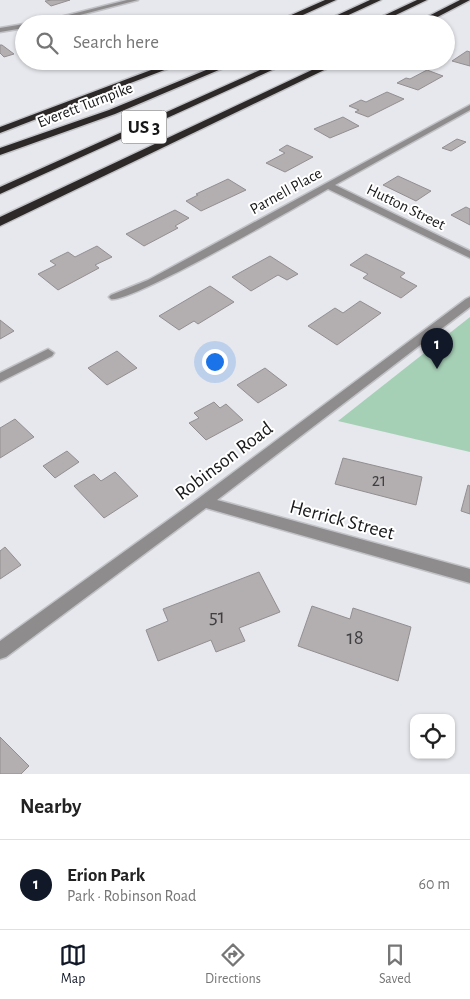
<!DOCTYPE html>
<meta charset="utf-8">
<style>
:root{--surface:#fff;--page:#f2f2f2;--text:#222;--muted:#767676;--line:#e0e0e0;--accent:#111827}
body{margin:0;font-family:"Alegreya Sans",sans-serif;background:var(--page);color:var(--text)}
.controls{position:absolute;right:15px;bottom:15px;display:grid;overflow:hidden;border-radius:10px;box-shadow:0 1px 4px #0004}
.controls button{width:45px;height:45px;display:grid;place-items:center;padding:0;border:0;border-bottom:1px solid var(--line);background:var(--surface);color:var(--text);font:25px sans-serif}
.you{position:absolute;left:214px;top:361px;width:18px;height:18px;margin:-12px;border:4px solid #fff;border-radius:50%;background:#1a73e8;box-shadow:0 0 0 8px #1a73e833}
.badge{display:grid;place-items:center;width:32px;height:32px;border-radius:50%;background:var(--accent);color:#fff;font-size:16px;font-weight:700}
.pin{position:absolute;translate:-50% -41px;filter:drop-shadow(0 1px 2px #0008)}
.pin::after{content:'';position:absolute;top:26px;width:18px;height:15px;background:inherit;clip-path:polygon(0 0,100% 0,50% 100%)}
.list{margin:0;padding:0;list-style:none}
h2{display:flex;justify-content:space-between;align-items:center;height:65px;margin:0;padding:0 20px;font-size:21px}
h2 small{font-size:16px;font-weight:400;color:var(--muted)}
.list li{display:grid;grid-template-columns:32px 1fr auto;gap:15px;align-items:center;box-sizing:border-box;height:90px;padding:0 20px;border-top:1px solid var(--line)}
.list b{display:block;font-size:19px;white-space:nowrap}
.list p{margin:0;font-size:16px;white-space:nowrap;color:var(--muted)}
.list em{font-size:16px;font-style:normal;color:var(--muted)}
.icon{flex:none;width:28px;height:28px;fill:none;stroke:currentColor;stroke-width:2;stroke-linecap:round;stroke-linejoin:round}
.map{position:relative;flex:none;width:470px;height:774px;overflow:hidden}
.search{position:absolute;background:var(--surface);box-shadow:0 1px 4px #0004;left:15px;right:15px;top:15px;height:55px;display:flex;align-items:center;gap:12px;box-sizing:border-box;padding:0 18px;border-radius:28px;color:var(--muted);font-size:19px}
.sheet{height:155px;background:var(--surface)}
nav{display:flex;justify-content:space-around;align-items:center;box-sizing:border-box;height:70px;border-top:1px solid var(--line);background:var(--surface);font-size:14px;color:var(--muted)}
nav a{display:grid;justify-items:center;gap:2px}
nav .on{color:var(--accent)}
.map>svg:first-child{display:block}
</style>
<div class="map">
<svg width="470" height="774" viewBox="0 0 470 774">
<rect width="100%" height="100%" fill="#e7e8ed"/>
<path fill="#a6d0b6" d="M470 317V452L338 421Z"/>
<g fill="#b3aeb0" stroke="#938f91">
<path d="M52 0H70L51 6 45 1Z"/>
<path d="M0 45H2L14 54 4 57 0 53Z"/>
<path d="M467 51 470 52V66L452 61Z"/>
<path d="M427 70 443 76 418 90 397 83 406 78 410 79Z"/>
<path d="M387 92 404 99 368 117 355 112 359 110 349 106 361 100 366 102Z"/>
<path d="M343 117 359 126 330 138 314 129Z"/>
<path d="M457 139 466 142 451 151 442 148Z"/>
<path d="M287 145 313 157 285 172 266 163 285 153 279 150Z"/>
<path d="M398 176 431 191 416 201 383 185Z"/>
<path d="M228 179 246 190 201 211 186 201 198 195 196 194Z"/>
<path d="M466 207 470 209V225L451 215Z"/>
<path d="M175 210 189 218 175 226 178 228 144 246 126 234Z"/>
<path d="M97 246 112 257 95 265 99 268 58 290 38 274 56 265 50 261 68 252 75 257Z"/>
<path d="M366 254 405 273 400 277 417 286 401 298 363 278 368 274 350 265Z"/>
<path d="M270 256 298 274 287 280 278 275 251 291 232 277Z"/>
<path d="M210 286 234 302 198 324 194 321 179 330 159 316Z"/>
<path d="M360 301 381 313 337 345 308 326 335 308 343 313Z"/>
<path d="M0 320 14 331 0 339Z"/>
<path d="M117 351 137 368 107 385 88 368Z"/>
<path d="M265 368 287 385 258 403 237 385Z"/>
<path d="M214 402 220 408 226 404 243 420 206 440 189 423 199 418 194 413Z"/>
<path d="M15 419 34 437 0 458V428Z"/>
<path d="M67 451 79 462 55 478 43 466Z"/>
<path d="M343 458 422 477 416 505 335 484Z"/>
<path d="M115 472 138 496 104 518 74 486 94 474 101 481Z"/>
<path d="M468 485 470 486V514L461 511Z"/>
<path d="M5 547 21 565 0 579V551Z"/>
<path d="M259 572 280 612 239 628 245 641 216 652 211 640 158 661 146 630 168 621 163 609Z"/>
<path d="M312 606 350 619 353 608 411 627 398 681 298 646Z"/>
<path d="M0 737 29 766 21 774H0Z"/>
</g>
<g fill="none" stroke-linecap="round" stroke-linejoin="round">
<g stroke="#c2c3c7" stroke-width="3">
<g id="minor">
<path d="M127 0H138L45 24H33Z"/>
<path d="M24 24V28L0 32V28Z"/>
<path d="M470 105V110L335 185 470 251V258L328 189C300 205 130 304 111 299L109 297 111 295 148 280Z"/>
<path d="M470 297V307L217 500 470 569V583L206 508 6 657 0 659V641L199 498 466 299Z"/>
<path d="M48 349 54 353 52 356 0 382V373Z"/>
</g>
</g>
<g stroke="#c2c3c7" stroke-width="3">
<g id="motorway">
<path d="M325 0H336L283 24H271Z"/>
<path d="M370 0H381L329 24H318Z"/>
<path d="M417 0H427L377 24H366Z"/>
<path d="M460 0H470L424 24H413Z"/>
<path d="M175 61H188L0 133V127Z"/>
<path d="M228 61H240L115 114 0 155V148L109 110Z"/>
<path d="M280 61H292L0 194V187Z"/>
<path d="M331 61H343L0 226V217Z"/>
</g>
</g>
<use href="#minor" fill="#8e8c8c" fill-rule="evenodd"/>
<use href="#motorway" fill="#2e2929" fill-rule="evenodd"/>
</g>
<g text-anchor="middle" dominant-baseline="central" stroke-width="4" stroke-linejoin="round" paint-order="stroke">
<g font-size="16" fill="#18181a" stroke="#fff">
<text transform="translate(85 105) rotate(-21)">Everett Turnpike</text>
<text transform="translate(286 191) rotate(-29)">Parnell Place</text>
<text transform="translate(406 207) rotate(26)">Hutton Street</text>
</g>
<g font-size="18" fill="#3f3e40">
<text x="379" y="481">21</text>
</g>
<rect fill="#fff" stroke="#5d5d5f" stroke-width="1" x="121.5" y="110.5" width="45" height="33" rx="4"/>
<g font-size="19" font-weight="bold" fill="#18181a">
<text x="144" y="127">US 3</text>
</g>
<g font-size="20" fill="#18181a" stroke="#fff">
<text transform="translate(224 461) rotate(-37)">Robinson Road</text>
<text transform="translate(342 520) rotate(15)">Herrick Street</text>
</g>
<g font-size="21" fill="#3f3e40">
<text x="217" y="616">51</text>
<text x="355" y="637">18</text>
</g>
</g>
</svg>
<div class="controls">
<button><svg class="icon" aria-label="locate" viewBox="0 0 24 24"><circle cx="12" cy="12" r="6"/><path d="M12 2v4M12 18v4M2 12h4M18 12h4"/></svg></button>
</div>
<div class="you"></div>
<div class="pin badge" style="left:437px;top:369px">1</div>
<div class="search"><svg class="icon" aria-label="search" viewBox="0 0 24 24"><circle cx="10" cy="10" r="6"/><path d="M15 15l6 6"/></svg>Search here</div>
</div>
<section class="sheet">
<h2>Nearby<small></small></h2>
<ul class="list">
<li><span class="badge">1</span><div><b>Erion Park</b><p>Park · Robinson Road</p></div><em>60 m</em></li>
</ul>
</section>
<nav>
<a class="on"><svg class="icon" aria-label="map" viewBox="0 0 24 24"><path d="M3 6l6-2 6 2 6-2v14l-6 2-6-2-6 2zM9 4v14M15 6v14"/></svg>Map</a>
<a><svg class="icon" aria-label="directions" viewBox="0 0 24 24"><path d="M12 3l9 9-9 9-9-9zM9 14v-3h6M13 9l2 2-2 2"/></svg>Directions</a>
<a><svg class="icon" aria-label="saved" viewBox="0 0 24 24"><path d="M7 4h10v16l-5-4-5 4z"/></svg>Saved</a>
</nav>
